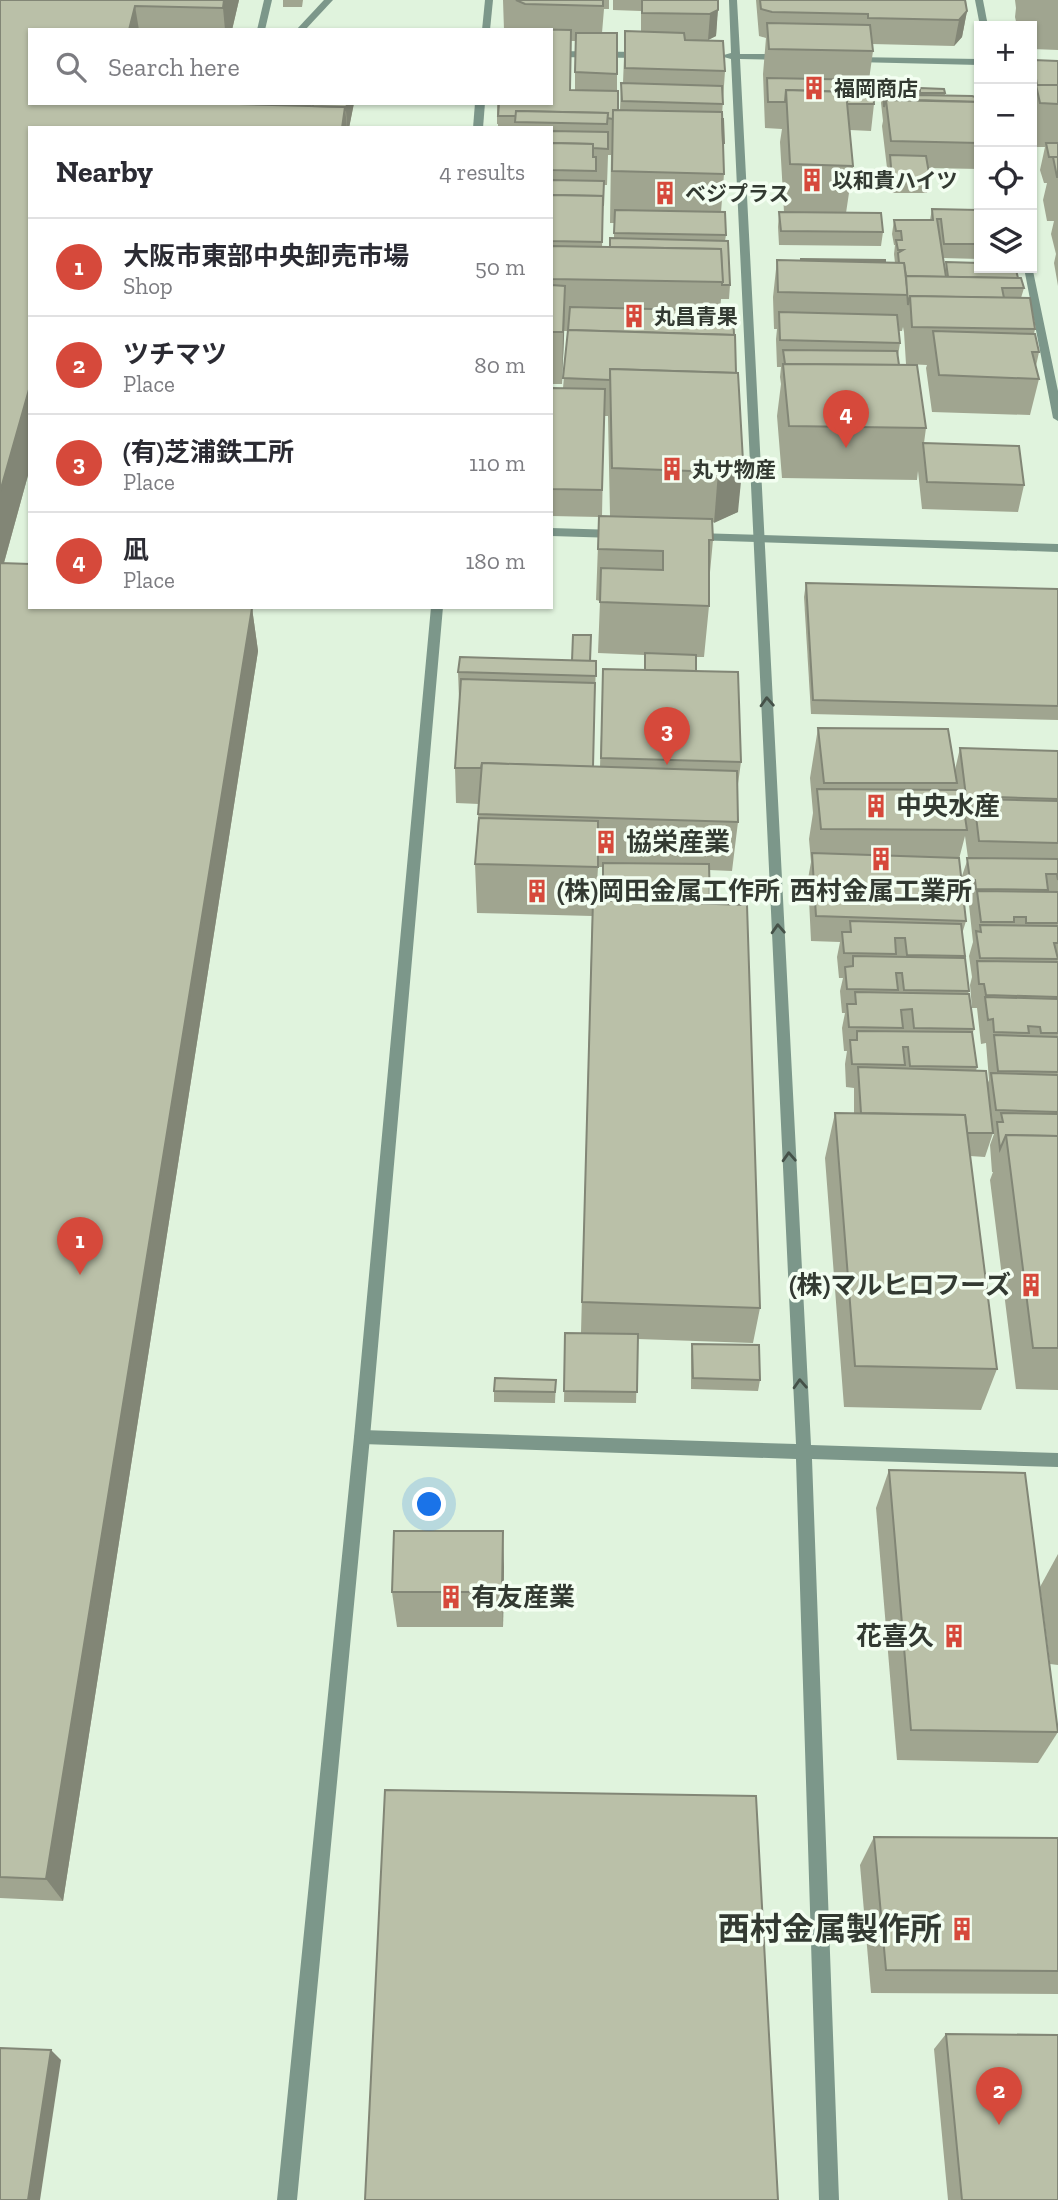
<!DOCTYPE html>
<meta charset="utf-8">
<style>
:root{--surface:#fff;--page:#f7f7f7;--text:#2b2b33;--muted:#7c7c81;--line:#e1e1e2;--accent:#d6493b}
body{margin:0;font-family:"Zilla Slab","Noto Sans JP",serif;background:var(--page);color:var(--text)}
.controls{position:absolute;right:21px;top:21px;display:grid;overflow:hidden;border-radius:0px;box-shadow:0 2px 5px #0004}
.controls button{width:63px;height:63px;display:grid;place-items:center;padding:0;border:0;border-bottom:2px solid var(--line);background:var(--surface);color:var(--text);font:35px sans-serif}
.you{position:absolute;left:430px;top:1505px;width:24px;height:24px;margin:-18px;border:5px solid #fff;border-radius:50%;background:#1a73e8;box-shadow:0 0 0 10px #1a73e833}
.badge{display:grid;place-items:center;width:46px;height:46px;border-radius:50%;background:var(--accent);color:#fff;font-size:23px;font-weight:700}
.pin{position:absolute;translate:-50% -58px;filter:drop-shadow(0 2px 4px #0008)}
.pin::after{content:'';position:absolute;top:37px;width:24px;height:21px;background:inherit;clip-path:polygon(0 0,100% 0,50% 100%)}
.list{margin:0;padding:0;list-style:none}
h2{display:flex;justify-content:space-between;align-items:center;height:91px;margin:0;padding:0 28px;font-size:30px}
h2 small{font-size:23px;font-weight:400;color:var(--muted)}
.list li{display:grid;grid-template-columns:46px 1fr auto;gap:21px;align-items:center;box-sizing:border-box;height:98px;padding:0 28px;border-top:2px solid var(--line)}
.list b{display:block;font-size:26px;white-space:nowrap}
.list p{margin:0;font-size:23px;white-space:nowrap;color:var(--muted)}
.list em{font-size:23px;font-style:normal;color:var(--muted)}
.icon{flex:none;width:38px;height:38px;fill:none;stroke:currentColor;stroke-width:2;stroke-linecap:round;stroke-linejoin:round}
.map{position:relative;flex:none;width:1058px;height:2200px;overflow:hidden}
.search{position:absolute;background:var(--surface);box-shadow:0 2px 5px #0004;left:28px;top:28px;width:525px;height:77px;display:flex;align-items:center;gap:18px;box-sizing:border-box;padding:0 24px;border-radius:0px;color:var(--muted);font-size:26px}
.panel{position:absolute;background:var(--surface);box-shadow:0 2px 5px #0004;left:28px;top:126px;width:525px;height:483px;border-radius:0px}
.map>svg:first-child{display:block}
</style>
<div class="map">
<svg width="1058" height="2200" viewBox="0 0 1058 2200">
<rect width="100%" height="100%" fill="#e0f3dd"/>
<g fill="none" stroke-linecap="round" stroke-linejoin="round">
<g fill="#7c978a" fill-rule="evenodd">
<path d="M264 0H272L265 30H257Z"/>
<path d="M324 0H333L305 30H296Z"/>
</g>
<g fill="#7c978a" fill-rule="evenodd">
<path d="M485 0H493L490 30H482Z"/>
<path d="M729 0H737L740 54H782L787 57 782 60 740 59 811 1445 1058 1453V1467L812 1459 839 2200H819L796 1459 362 1444 356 1442 354 1437 356 1432 362 1430 796 1444 731 59 720 56 731 53Z"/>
<path d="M975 0H983L988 26H980Z"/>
<path d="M551 51 642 52 647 55 642 58 551 57Z"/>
<path d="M852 57 979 59V65L855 62 850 59Z"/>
<path d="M475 103H485L483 128H473Z"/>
<path d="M1032 266 1058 391V421L1053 418 1024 268H1032Z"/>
</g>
<g fill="#7c978a" fill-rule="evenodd">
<path d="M551 528 616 530 622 534 616 538 551 536Z"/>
<path d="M696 533 1058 544V552L692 540V534Z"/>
<path d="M431 607H443L370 1437 297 2200H277L354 1437Z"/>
</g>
</g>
<g fill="#a0a590" fill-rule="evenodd">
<path d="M0 0H239L232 30H30L220 104 313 106V103H354L349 128H30V468L4 563 30 607 252 608 258 651 63 1901 0 1898Z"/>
<path d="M283 0H303L302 7H283Z"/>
<path d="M503 0H609V9H604L602 33H617V91L618 110H620L621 83H623L625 31 641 32V11L613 10V0H718L716 36 708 40 725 71 722 115 724 143V174L721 212 726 235 725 241 730 285 729 299H721L720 311 738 512 712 523 713 540 709 583V606L704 657H696V671L741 762 737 791 738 822 732 871 709 870 710 904 760 1308 753 1343 638 1339 636 1403 564 1402 565 1333H581L592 916 477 913 475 864 479 804 456 803 455 768 460 698H459L458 672 596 661 593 767H600L603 669 644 670 645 655 598 653 600 601 596 600 599 517 551 516V388H563L568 331H564L562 384H551V128H498V124H497V103H551V30H504ZM571 41H575V90H570ZM608 155H611L610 223H614V238L610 247H602L604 185H607ZM604 416H608L610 516H602ZM598 867H602V901H596Z"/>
<path d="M756 0H966L967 11 962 37 954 46 872 44 873 51 869 80 874 104 871 131 850 130 853 166 846 213 883 232 881 246 779 245 778 227 779 212H784L780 142 782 129 765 128 763 74 766 38 759 36Z"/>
<path d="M1015 0H1058V50L1032 49V26H1017L1015 17 1016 8Z"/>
<path d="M1033 60 1058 61V286L1054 263 1056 254 1051 234 1054 221H1047L1043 200 1047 183H1044L1040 170 1045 147H1032V63Z"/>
<path d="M920 88 945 93V96L979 98V169L928 168 930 179 927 193H890L882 126 883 121 881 103 883 89 910 100H915L916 95H919Z"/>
<path d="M932 209 979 210V259L943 258 945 270 946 262 991 269 1018 278 1024 288 1021 298 1035 329 1034 334 1039 352 1036 366 1039 379 1030 415 932 412 926 368 927 365 906 364 904 332 903 327 902 331H899L900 343 898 356 899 365 926 428 924 443 1024 485 1018 512 922 509 918 471 917 480 782 478 777 416 781 384 780 377 781 367H777L776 339 777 329H774L773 297 777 260 895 263 894 254 895 245H894L892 234 894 220H930Z"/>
<path d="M806 583 1058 589V720L811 714 804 597Z"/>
<path d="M818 728 955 770 960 748 1058 751V1390L1016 1389 990 1180 993 1172H992L990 1145 994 1134 993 1133 985 1157 970 1156 997 1369 981 1410 844 1407 825 1158 835 1113H854V1088L846 1087 845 1064 847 1051H844L842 1028 845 1013H842L840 991 843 978H839L837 957 840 942 811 941 808 879 811 862 809 839 813 813 810 778ZM965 836 968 858 961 879 959 859ZM964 905H969L973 942 969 956 972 977 970 985 972 1008H977L981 1044 986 1043 989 1080 987 1085 976 1071 977 1067 972 1035 974 1029 968 994 969 991 962 934 966 921Z"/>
<path d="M692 1344 760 1380 758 1391 691 1389V1355Z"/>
<path d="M556 1380 555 1403 494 1402V1391Z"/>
<path d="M889 1470 1058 1732 1038 1763 897 1760 876 1508Z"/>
<path d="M1058 1554V1665L1050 1664 1040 1587Z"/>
<path d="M504 1567 503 1627H397L392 1592Z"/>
<path d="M874 1837 1058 1838V1994L871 1993 860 1865Z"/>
<path d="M946 2034 1058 2200H948L934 2049Z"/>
</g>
<g fill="#828676">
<path d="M224 0H239L232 30H225L223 8Z"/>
<path d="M135 6 139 30H129Z"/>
<path d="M718 10 716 36 708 40 710 14Z"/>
<path d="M967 11 962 37 954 46 959 20Z"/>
<path d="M347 103H354L349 128H347L346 111Z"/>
<path d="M345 107 347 128H342Z"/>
<path d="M565 286 564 338 562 384 563 332Z"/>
<path d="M30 386V468L0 577V492Z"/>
<path d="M743 461 738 512 714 523 718 472Z"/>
<path d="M252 608 258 651 63 1901 46 1879Z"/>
<path d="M503 1531 504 1567 503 1627 502 1592Z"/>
<path d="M51 2050 61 2060 40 2200H28Z"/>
</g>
<g fill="#bac0a8" stroke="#828676" stroke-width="2">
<path d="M0 0H224L223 8 135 6 129 30H30V103H205L345 107 342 128H30V386L0 492Z"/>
<path d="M516 0H603V6L525 4Z"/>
<path d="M642 0H718V10L710 14 642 13Z"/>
<path d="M760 0H965L967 11 959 20 868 18V14L772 12 761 9Z"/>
<path d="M767 23 870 25 873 51 769 49Z"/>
<path d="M519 29 571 30 570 90 618 91V110H613V119L607 118 608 113 516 111V116H498L499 103H551V30H517Z"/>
<path d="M625 31 684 33 685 40 723 41 725 71 625 68Z"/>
<path d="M576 33H617V74L575 72Z"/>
<path d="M1033 60 1058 61V85H1037Z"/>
<path d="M767 78 872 80 874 104H847L846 92 786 90 785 102H768Z"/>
<path d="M621 83 722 86 723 104 622 101Z"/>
<path d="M1036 85H1058V104L1040 103Z"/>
<path d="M920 88 944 89 945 93H920Z"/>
<path d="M883 89 909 90 910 100H886L884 107Z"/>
<path d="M786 90 846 92 853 166 790 164Z"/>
<path d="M916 95 972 96 979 98V102L917 100Z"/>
<path d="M886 100 979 102V143L891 141Z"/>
<path d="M313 103H347L346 111 345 107 313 106Z"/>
<path d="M613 110 722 112 724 174 612 171Z"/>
<path d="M516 111 608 113 607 124 515 122Z"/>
<path d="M722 119H723L724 143H723Z"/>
<path d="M551 131 608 132V149L593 148V144L551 143Z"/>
<path d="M551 143 593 144V157H596V171L551 170Z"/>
<path d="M1046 143H1058V157H1049Z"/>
<path d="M890 155 926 156 930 179H892Z"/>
<path d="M1053 157H1058V177H1057Z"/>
<path d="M551 180 604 181 603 206V196L551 195Z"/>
<path d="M551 195 603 196 602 242 551 241Z"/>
<path d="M932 209 979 210V244H944L941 219H937L946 277 906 276 904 263H899L898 253 903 250H898L896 240H902L901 231H896L894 220H933Z"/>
<path d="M615 210 725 212 726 235 614 233Z"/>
<path d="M779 212 881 213 883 232 781 231Z"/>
<path d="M610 238 728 241 730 285H722L721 249 610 247Z"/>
<path d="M551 246 721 249 723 282 551 279Z"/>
<path d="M801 259 885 260V262L801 261Z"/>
<path d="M777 260 904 263 908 295 778 292Z"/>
<path d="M946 262 979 263V268L1016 270 1018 278 948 277Z"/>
<path d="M906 276 1021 278 1024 288H1002L1004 298 910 296 908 305Z"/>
<path d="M551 285 565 286 563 332H551Z"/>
<path d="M910 296 1030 298 1035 329 912 327Z"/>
<path d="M570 307 733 311 734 335 568 330Z"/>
<path d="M779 312 897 315 900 343 780 340Z"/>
<path d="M568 330 735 335 736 373 610 369V380L563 378Z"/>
<path d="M933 331 1035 334 1039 352H1032L1039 379 939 375Z"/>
<path d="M783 350 897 351 899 365 785 364Z"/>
<path d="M783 364 917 365 926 428 789 426Z"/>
<path d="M610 369 738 373 743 461 718 472 612 468Z"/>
<path d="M551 388 605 389 602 490 551 489Z"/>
<path d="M923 443 1019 446 1024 485 927 482Z"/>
<path d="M599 516 712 519 713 540H709V606L600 602 601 568 663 570V551L598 549Z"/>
<path d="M0 563 30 564V607L252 608 46 1879 0 1877Z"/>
<path d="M806 583 1058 589V706L813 700Z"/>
<path d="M573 635H591L590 661H572Z"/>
<path d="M645 653 696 655V671L645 670Z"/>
<path d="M460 657 596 661V676L458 672Z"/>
<path d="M603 669 738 672 741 762 601 758Z"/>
<path d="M461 679 595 683 593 767 482 763 481 768H455Z"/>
<path d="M818 728 948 729 957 783H824Z"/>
<path d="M960 748 1058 751V799L966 796Z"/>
<path d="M482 763 737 771 738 822 478 814Z"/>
<path d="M817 789 961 790 967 830 821 829Z"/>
<path d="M974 799 1058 801V843L979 841Z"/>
<path d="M479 818 598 821V867L475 864Z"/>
<path d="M812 853 959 858 966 921 816 916Z"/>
<path d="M967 858 1058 859V880L1057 874H1046L1048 890 976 889 975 880H970Z"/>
<path d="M603 863 709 864 710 904 603 901Z"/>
<path d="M977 891 1058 892V923H1026V917H1014V922H981Z"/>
<path d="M593 900 747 905 760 1308 582 1302Z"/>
<path d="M850 921 961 924 965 956 907 955 905 938H895L896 954 844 953 842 932H851Z"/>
<path d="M980 925 1058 926V943H1054L1058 959 980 958 976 931 981 932Z"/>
<path d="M853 956 965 958 969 991 904 990 902 973H896L898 990 847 989 845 967 853 966Z"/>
<path d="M977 961 1058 962V997L986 995 984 984H979Z"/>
<path d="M855 992 969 994 974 1029 914 1028 912 1009 901 1010 903 1028 849 1027 847 1004H856Z"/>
<path d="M985 997 1058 999V1033H1041L1040 1027 1028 1026 1029 1033 994 1032 993 1019 988 1020Z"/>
<path d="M857 1031 972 1032 977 1067 910 1066 908 1047H903L905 1065 852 1064 850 1040H857Z"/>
<path d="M994 1035 1058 1037V1072L998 1071Z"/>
<path d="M858 1067 986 1071 993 1133H967L965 1115 861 1113Z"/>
<path d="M991 1073 1058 1075V1112L996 1110Z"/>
<path d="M835 1113 965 1115 997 1369 855 1366Z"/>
<path d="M1001 1113 1058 1114V1136L1006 1135 1000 1149 997 1122H1003Z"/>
<path d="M1006 1135 1058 1136V1348H1033Z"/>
<path d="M565 1333 638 1334 637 1392 564 1391Z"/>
<path d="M692 1344 759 1345 760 1380 693 1378Z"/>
<path d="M495 1378 556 1380 555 1392 494 1391Z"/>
<path d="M889 1470 1025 1473 1058 1732 911 1730Z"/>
<path d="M394 1531H503L502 1592H392Z"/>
<path d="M385 1790 756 1796 778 2200H365Z"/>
<path d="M874 1837 1058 1838V1971L886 1970Z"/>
<path d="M946 2034 1058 2035V2200H962Z"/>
<path d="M0 2048 51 2050 28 2200H0Z"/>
</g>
<defs><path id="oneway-chevron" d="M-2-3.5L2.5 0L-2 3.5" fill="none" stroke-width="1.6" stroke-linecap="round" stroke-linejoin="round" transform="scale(1.75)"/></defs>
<g stroke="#455148">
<use href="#oneway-chevron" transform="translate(767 702) rotate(-93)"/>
<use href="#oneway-chevron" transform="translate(778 929) rotate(-93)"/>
<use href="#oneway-chevron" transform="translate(789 1157) rotate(-93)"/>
<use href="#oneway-chevron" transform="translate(800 1384) rotate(-93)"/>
</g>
<defs>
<g id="building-bare" transform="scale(1.89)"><path d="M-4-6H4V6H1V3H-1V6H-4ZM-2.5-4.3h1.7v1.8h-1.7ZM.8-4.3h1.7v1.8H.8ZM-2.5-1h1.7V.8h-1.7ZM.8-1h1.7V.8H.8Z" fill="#d6493b" stroke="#f3fef1" stroke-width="2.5" paint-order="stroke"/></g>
</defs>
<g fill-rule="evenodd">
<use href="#building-bare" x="814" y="88"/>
<use href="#building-bare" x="812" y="180"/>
<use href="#building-bare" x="665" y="193"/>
<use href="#building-bare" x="634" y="316"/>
<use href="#building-bare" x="672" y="469"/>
<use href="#building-bare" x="876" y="806"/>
<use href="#building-bare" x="606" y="842"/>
<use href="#building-bare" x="881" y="859"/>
<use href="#building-bare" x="537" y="891"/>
<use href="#building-bare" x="1031" y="1285"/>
<use href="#building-bare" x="451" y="1597"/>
<use href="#building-bare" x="954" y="1636"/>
<use href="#building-bare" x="962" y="1929"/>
</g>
<g text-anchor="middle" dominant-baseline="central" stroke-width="7" stroke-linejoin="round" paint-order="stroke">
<g font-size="21" font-weight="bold" fill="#333a32" stroke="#f3fef1" text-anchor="start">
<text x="834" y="88">福岡商店</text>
<text x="832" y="180">以和貴ハイツ</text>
<text x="685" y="193">ベジプラス</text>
<text x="654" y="316">丸昌青果</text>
<text x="692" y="469">丸サ物産</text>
</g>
<g font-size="26" font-weight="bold" fill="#333a32" stroke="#f3fef1" text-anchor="start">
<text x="896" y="806">中央水産</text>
<text x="626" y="842">協栄産業</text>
<text x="557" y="891">(株)岡田金属工作所</text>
<text x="881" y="891" text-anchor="middle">西村金属工業所</text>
<text x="1011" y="1285" text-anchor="end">(株)マルヒロフーズ</text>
<text x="471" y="1597">有友産業</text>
<text x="934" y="1636" text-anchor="end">花喜久</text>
</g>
<g font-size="32" font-weight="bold" fill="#333a32" stroke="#f3fef1" text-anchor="end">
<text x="942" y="1929">西村金属製作所</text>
</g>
</g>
</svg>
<div class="controls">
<button>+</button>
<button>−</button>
<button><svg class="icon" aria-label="locate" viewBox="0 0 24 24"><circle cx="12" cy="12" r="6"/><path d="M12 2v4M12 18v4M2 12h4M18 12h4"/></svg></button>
<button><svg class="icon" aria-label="layers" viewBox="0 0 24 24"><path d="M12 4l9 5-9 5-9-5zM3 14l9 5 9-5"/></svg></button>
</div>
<div class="you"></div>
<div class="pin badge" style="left:80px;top:1275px">1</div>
<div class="pin badge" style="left:999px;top:2125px">2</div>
<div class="pin badge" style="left:667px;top:765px">3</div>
<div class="pin badge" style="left:846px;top:448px">4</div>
<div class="search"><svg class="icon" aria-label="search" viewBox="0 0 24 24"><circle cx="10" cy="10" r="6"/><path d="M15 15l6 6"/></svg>Search here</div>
<section class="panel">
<h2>Nearby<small>4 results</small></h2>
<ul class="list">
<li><span class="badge">1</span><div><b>大阪市東部中央卸売市場</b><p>Shop</p></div><em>50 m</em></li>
<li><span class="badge">2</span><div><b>ツチマツ</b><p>Place</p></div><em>80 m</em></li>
<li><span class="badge">3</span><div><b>(有)芝浦鉄工所</b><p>Place</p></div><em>110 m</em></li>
<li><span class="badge">4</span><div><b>凪</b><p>Place</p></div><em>180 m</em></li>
</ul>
</section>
</div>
